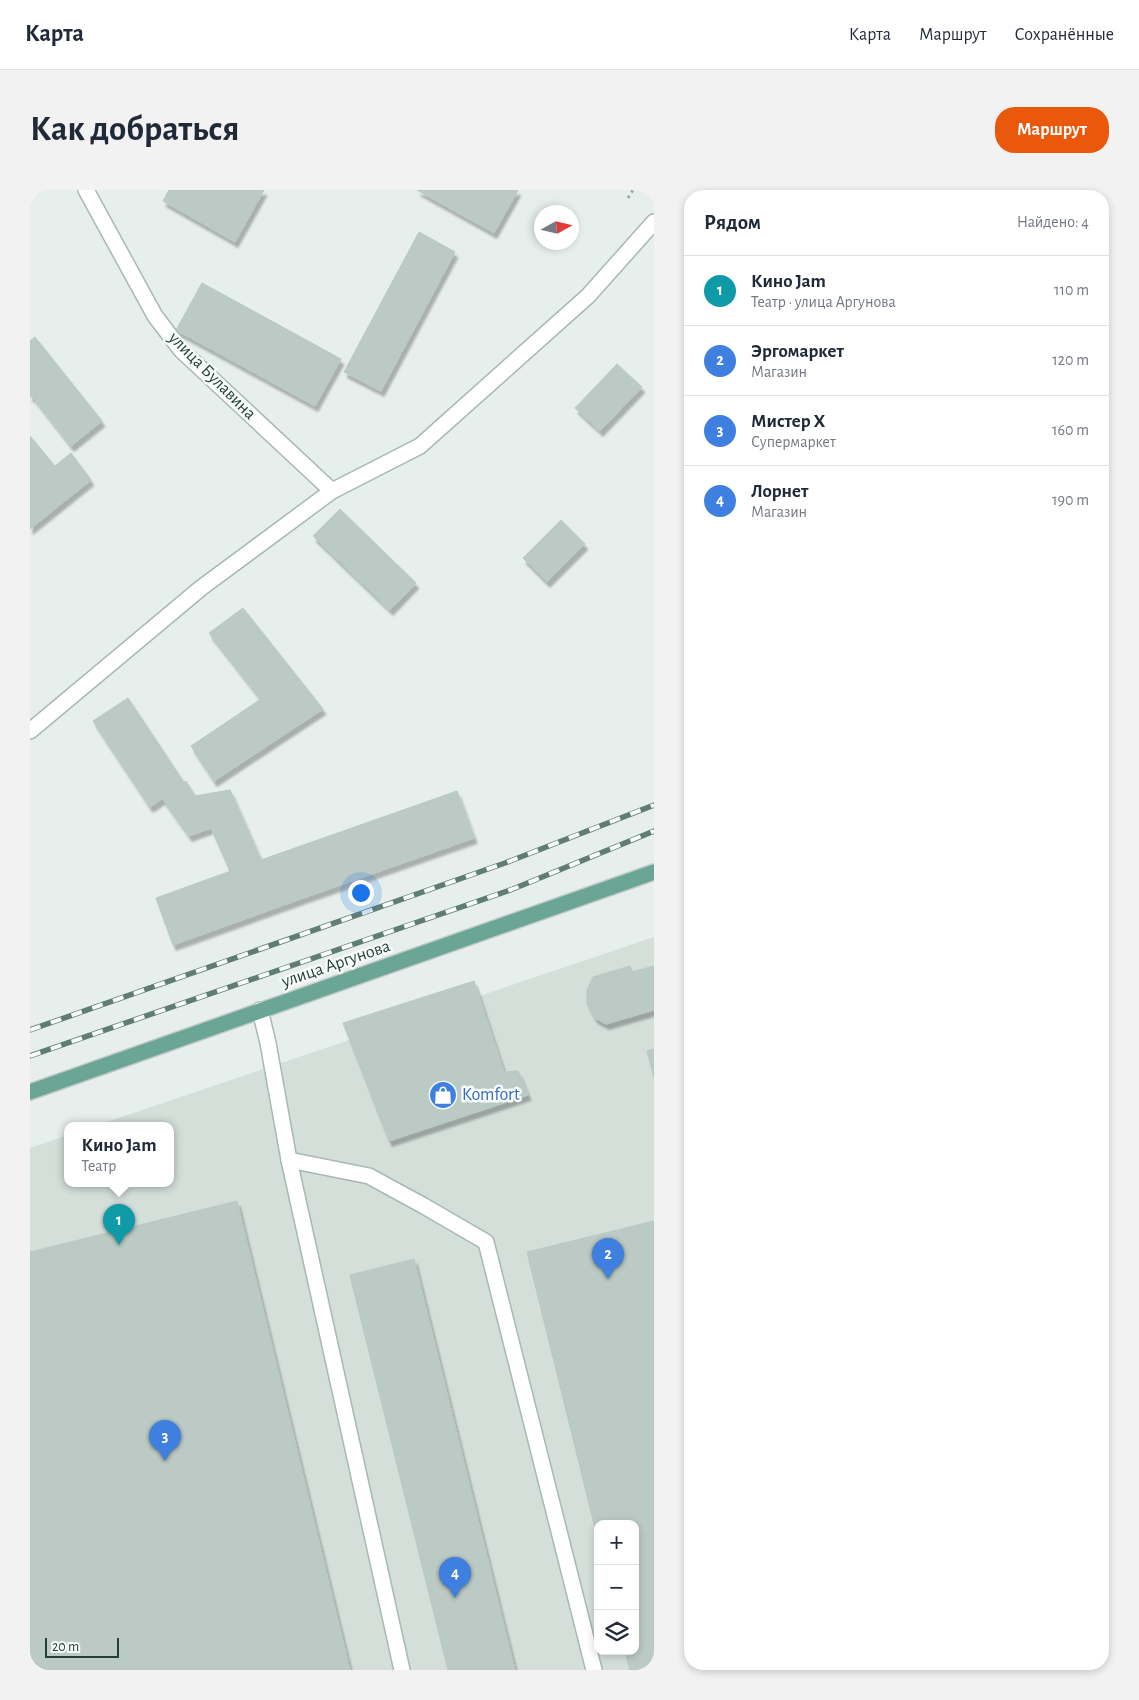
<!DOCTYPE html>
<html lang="ru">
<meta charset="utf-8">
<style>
:root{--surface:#fff;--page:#f2f2f3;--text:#1f2937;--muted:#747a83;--line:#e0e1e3;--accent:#ea580c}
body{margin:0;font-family:"Alegreya Sans",sans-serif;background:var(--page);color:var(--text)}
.controls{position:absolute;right:15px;bottom:15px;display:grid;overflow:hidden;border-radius:10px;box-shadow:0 2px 8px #0003}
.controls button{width:45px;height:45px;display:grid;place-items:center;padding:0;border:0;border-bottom:1px solid var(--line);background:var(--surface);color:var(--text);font:25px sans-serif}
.compass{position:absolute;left:504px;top:15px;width:45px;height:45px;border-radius:50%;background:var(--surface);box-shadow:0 2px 8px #0003;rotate:82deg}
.scale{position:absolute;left:15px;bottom:12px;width:74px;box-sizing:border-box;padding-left:5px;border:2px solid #24423a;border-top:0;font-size:14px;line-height:18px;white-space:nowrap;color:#24423a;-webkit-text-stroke:4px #f7fbf9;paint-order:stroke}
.you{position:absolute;left:330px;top:702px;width:18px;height:18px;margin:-12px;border:4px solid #fff;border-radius:50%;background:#1a73e8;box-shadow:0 0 0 8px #1a73e833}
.badge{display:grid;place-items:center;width:32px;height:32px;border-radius:50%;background:var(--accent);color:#fff;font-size:16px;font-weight:700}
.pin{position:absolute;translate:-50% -41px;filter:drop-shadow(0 1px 2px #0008)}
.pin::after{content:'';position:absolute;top:26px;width:18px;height:15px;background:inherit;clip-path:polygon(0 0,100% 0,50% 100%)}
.popup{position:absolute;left:34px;top:932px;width:110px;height:65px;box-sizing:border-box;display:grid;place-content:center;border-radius:10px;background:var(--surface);filter:drop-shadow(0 1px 4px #0005);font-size:16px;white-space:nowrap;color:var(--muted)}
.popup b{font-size:19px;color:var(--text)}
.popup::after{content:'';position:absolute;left:50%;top:100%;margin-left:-10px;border:10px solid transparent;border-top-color:var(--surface)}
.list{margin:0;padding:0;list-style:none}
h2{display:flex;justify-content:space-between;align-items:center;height:65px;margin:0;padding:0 20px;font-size:21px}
h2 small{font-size:16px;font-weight:400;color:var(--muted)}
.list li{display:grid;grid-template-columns:32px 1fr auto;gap:15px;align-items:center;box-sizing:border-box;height:70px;padding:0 20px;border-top:1px solid var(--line)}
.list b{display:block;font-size:19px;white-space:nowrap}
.list p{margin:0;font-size:16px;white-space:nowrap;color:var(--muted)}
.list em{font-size:16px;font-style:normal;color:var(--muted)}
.icon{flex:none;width:28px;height:28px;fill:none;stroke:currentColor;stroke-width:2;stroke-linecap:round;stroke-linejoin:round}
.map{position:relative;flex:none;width:624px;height:1480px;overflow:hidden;border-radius:20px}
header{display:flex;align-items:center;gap:30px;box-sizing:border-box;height:70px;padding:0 25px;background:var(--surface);border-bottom:1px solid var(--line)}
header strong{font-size:24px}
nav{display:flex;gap:28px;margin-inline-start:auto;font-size:18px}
.intro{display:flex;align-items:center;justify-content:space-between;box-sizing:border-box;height:120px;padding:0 30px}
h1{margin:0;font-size:35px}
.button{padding:12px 22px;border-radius:20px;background:var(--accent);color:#fff;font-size:18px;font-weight:700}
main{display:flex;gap:30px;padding:0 30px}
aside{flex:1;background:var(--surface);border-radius:20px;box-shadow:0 2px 8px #0003}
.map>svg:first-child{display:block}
</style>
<header>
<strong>Карта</strong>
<nav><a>Карта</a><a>Маршрут</a><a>Сохранённые</a></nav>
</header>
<div class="intro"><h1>Как добраться</h1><a class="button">Маршрут</a></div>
<main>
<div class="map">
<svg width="624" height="1480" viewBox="0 0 624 1480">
<defs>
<filter id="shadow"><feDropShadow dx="3" dy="5.5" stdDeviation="1" flood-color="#0004"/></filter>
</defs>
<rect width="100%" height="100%" fill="#e6efeb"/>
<path fill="#d4dfda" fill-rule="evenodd" d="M624 747V1480H0V958L38 945V994H140V936H65ZM568 1334H605V1461H568Z"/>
<g fill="#bbcac4" stroke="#b8c9c2" filter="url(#shadow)">
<path d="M139 0H234L205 52 133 11Z"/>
<path d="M387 0H488L464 43Z"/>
<path d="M389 42 425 62 351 201 314 182Z"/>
<path d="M172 93 311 169 285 216 146 140Z"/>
<path d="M5 147 72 231 41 256 2 206 0 207V151Z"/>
<path d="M587 174 612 197 570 241 545 218Z"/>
<path d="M0 246 25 276 41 263 61 290 0 339Z"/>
<path d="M310 319 386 393 360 420 283 346Z"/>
<path d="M531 330 555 354 517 392 493 368Z"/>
<path d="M213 418 293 519 184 591 161 556 231 509 179 443Z"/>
<path d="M98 508 155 594 120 617 63 531Z"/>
<path d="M156 591 165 606 200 600 231 670 200 681 181 638 159 646 132 608Z"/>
<path d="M427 601 444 648 262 712 245 665Z"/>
<path d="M245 665 262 712 143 755 126 708Z"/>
<path d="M600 776 602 782 624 776V820L576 834 565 828 557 814V800L563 787Z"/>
<path d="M444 791 474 882 488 881 498 905 359 951 313 833Z"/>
<path d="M624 859V888L617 861Z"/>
<path d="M207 1011 320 1480H0V1062Z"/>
<path d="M624 1031V1480H600L595 1461H605V1334H568V1350L497 1062Z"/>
<path d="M384 1069 485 1480H418L320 1085Z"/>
</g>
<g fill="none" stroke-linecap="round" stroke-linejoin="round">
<g stroke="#a8b8b2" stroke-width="18">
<g id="minor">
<path d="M56 0 125 126 151 160 302 301"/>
<path d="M0 541 171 398 302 301 390 256 558 106 624 32"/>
<path d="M230 820 238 853 259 970 339 986 394 1016 456 1052 564 1480"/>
<path d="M259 970 372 1480"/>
</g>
</g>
<g stroke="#c2cac8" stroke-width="18">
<path id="major" d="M0 902 624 682"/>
</g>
<path stroke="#86b3a5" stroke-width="3" stroke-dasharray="2.5 4" stroke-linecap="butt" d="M598 8 603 0"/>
<use href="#minor" stroke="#fff" stroke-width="15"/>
<use href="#major" stroke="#6aa596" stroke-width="15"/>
<g stroke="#5f7d75" stroke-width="5.5">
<g id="rail">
<path d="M0 840 475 673 624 615"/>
<path d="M0 866 483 699 624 641"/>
</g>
</g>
<use href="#rail" stroke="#f7fbf9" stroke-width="4" stroke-dasharray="11" stroke-linecap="butt"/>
</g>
<defs>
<g id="shop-disc" transform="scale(1.4375)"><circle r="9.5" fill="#3f7fe0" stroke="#f7fbf9"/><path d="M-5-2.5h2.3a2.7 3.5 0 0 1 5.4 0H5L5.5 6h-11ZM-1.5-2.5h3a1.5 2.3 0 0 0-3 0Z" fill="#fff"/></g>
</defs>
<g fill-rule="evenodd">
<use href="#shop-disc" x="413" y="905"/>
</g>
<g text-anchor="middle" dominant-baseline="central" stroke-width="5" stroke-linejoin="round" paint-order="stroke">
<g font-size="18" fill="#24423a" stroke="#f7fbf9">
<text transform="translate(182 186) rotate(45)">улица Булавина</text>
<text transform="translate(306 774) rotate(-19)">улица Аргунова</text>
</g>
<g font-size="18" fill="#366cbe" stroke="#f7fbf9" text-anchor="start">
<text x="432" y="905">Komfort</text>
</g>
</g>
</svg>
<div class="controls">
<button>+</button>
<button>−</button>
<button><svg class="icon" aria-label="layers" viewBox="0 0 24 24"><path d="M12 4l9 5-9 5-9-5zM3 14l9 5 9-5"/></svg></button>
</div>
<svg class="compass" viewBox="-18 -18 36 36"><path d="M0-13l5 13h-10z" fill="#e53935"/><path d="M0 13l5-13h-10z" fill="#747a83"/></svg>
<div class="scale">20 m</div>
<div class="you"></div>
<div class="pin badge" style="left:89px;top:1055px;background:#0f9aa8">1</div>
<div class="popup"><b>Кино Jam</b>Театр</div>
<div class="pin badge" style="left:578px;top:1089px;background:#3f7fe0">2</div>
<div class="pin badge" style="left:135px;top:1271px;background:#3f7fe0">3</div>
<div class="pin badge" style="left:425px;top:1408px;background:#3f7fe0">4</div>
</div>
<aside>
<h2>Рядом<small>Найдено: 4</small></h2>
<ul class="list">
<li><span class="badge" style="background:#0f9aa8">1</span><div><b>Кино Jam</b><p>Театр · улица Аргунова</p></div><em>110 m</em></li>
<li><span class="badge" style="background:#3f7fe0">2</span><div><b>Эргомаркет</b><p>Магазин</p></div><em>120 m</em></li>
<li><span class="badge" style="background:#3f7fe0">3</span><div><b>Мистер Х</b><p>Супермаркет</p></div><em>160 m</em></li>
<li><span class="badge" style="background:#3f7fe0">4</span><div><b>Лорнет</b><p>Магазин</p></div><em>190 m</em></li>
</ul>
</aside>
</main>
